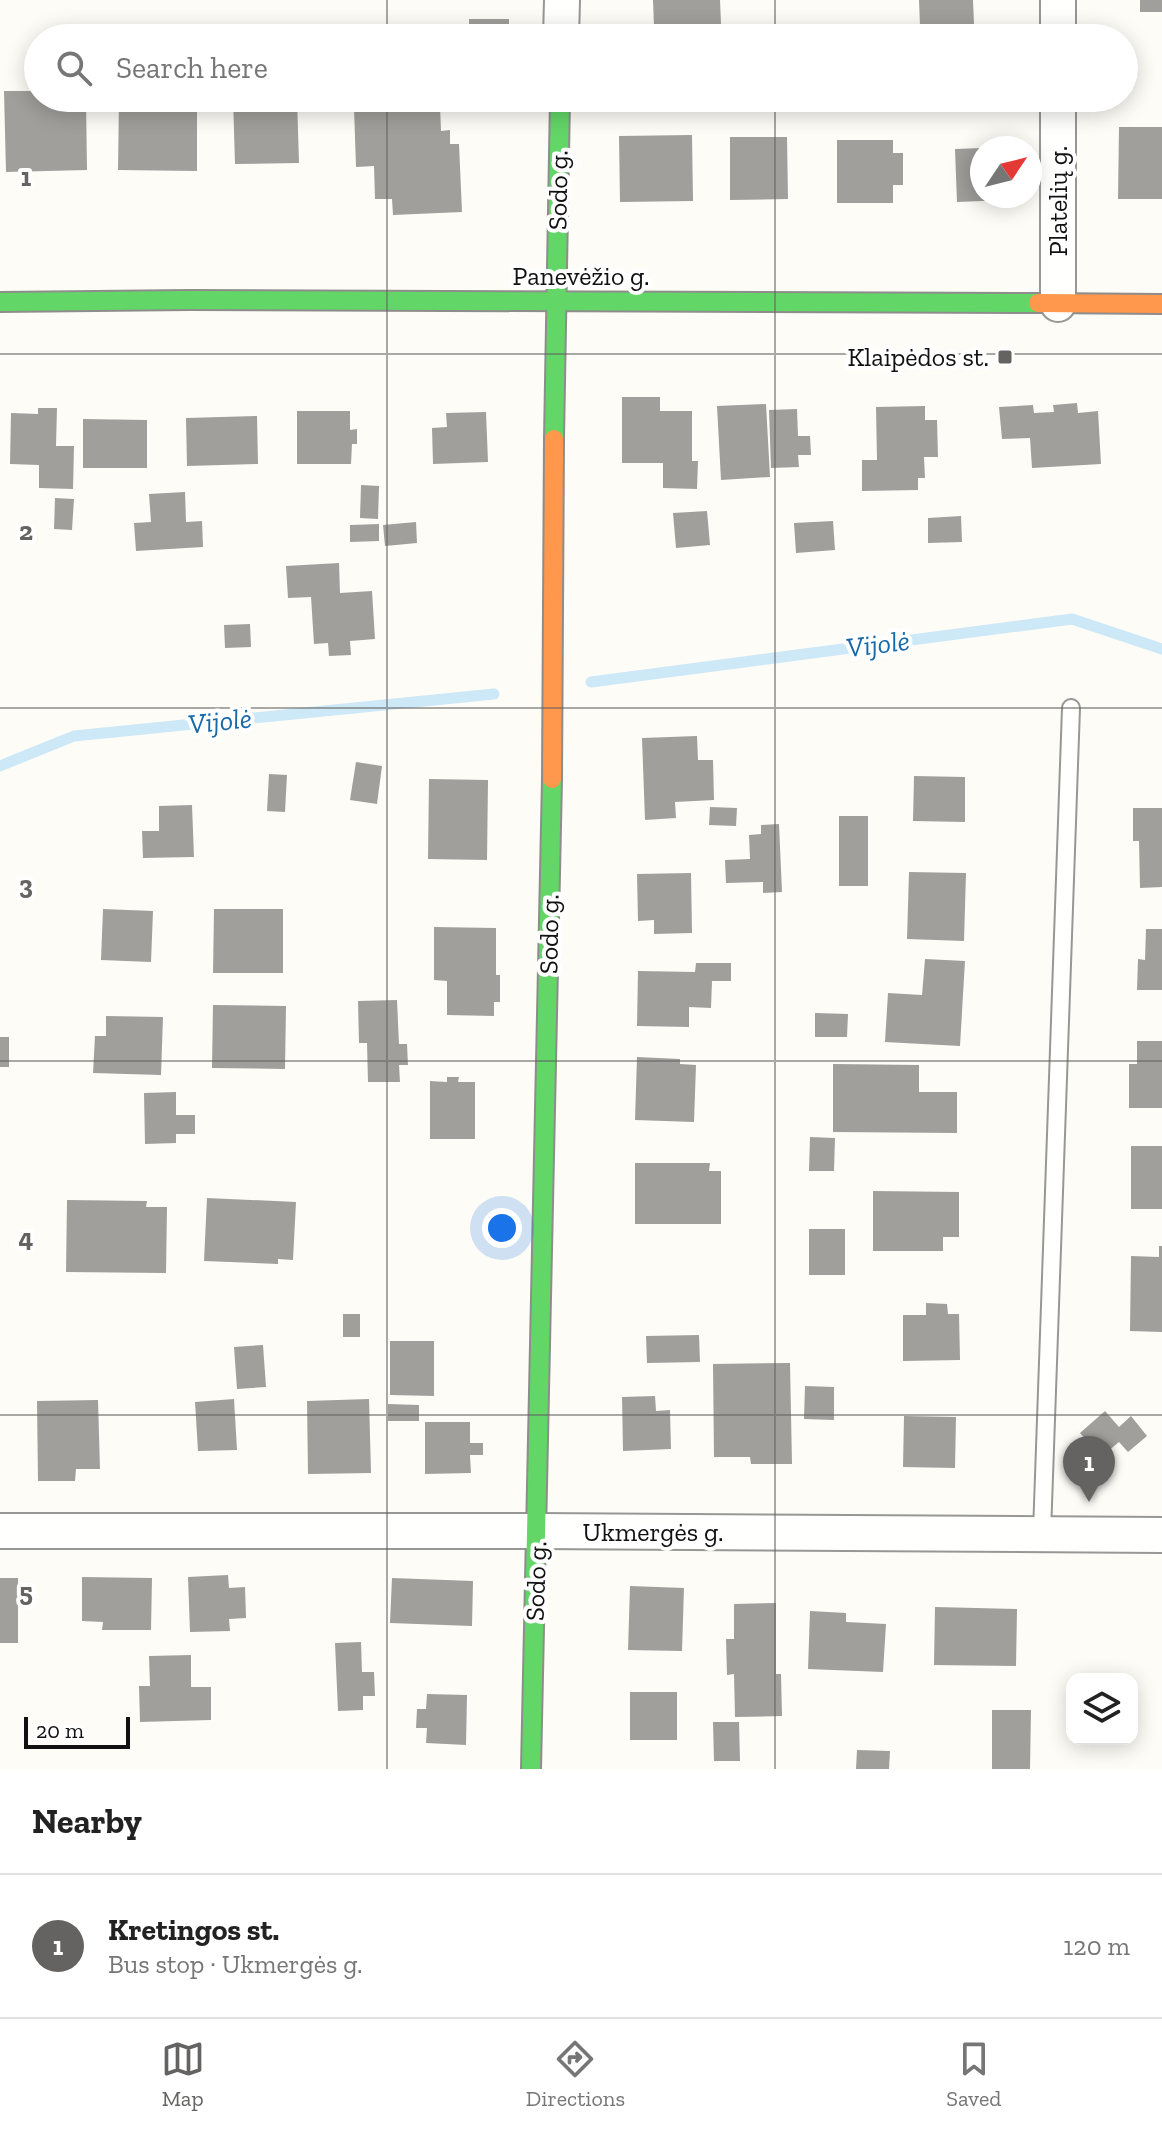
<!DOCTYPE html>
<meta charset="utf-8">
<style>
:root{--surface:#fff;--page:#f2f2f2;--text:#222;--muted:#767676;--line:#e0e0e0;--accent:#646362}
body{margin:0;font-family:"Zilla Slab",serif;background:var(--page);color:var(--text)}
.controls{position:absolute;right:24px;bottom:24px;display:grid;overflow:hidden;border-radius:16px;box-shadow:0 4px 20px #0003}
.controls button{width:72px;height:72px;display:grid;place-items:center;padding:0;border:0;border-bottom:2px solid var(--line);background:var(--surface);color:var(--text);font:40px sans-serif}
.compass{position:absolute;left:970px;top:136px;width:72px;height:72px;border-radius:50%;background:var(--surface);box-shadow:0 4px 20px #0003;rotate:55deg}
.scale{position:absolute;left:24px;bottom:20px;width:106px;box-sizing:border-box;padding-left:8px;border:4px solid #111;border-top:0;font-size:22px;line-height:28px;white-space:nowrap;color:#111;-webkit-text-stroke:6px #fff;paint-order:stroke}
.you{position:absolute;left:502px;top:1228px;width:28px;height:28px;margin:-20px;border:6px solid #fff;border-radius:50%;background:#1a73e8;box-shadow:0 0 0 12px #1a73e833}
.badge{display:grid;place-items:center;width:52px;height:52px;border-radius:50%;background:var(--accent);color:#fff;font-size:26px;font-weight:700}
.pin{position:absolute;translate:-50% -66px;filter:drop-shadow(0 2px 4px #0008)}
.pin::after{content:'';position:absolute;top:42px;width:28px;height:24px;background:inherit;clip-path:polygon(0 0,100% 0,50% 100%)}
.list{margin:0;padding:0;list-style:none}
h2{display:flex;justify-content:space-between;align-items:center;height:104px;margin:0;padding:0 32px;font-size:34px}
h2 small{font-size:26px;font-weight:400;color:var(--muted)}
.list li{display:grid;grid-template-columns:52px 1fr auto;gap:24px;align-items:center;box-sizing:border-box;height:144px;padding:0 32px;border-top:2px solid var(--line)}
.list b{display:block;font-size:30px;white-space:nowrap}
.list p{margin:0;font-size:26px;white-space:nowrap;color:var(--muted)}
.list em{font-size:26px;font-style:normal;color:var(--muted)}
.icon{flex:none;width:44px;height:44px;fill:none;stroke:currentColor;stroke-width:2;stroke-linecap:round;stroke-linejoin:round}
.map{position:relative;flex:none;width:1162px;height:1769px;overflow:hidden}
.search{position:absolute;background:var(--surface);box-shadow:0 4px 20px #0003;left:24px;right:24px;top:24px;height:88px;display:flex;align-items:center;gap:20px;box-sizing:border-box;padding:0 28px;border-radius:44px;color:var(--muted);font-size:30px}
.sheet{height:248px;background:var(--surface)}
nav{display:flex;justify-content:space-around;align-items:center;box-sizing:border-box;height:112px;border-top:2px solid var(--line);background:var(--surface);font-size:22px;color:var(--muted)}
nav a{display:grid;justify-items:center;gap:4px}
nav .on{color:var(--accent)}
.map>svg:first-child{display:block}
</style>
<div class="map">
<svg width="1162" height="1769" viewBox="0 0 1162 1769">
<rect width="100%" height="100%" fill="#fdfcf7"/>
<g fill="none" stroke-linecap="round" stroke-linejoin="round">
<g stroke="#cde8f7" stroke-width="11">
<path d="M591 682 1072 619 1162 649"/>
<path d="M0 766 74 736 494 694"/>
</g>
</g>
<g fill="#a19f9c">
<path d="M653 0H720L721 24 654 26Z"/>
<path d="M919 0H973L974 24 920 26Z"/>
<rect x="1140" y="0" width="22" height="12"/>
<rect x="469" y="19" width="40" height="19"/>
<path d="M467 33V38H367V34Z"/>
<path d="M4 91H38V98H86L87 170 6 172Z"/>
<path d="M119 98 197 99V171L118 170Z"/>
<path d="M233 98H297L299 163 235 164Z"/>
<path d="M440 105 441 131 450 130V144H459L462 212 393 215 392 199H375L374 166 356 167 354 108Z"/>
<path d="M1119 127H1162V199H1118Z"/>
<path d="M692 135 693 201 620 202 619 136Z"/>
<path d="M730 137H787L788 199 730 200Z"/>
<path d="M837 140H893V153H903V185H893V203H837Z"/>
<path d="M982 148V196H1008V200L957 202 955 149Z"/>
<path d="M622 397H660V411H692V461H698L697 489 663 488V463H622Z"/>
<path d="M1077 403 1078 413 1098 411 1101 464 1032 468 1030 438 1002 439 999 407 1033 405 1034 413 1054 412 1053 405Z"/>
<path d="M766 404 770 477 721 480 717 406Z"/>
<path d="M925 406V420H937L938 457H924L925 478H918V490L862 491V460H877L876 407Z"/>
<path d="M38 408H57L56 446H74L73 489 39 488V465L10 464 11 413 38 414Z"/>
<path d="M797 409 798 436H810L811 455H798L799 467 771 468 769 410Z"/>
<path d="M297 411H350V430L357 429V444H352L351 464H297Z"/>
<path d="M486 412 488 462 433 464 432 428 447 427 446 413Z"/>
<path d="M257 416 258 464 187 466 186 418Z"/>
<path d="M83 419 147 420V468H83Z"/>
<path d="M361 485 379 486 378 519 360 518Z"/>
<path d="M185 492 186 522 202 521 203 547 136 551 134 523 151 522 149 494Z"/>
<path d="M55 498 74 499 72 530 54 529Z"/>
<path d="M707 511 710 545 676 548 673 513Z"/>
<path d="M961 516 962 542 928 543V518Z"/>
<path d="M833 521 835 550 796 553 794 523Z"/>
<path d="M416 522 417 543 385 546 383 525Z"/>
<path d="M379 524V541L350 542V525Z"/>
<path d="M339 563 340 593 372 591 375 639 350 641 351 655 329 656 328 643 314 644 311 597 288 598 286 566Z"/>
<path d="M250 624 251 647 225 648 224 625Z"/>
<path d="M697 736 698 760H713L714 800 675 802 676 818 645 820 642 738Z"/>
<path d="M356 762 382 766 377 804 350 800Z"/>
<path d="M269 774 287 775 285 812 267 811Z"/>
<path d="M914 776 965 777V822L913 821Z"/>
<path d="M429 779 488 780 487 860 428 859Z"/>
<path d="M192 805 194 857 143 858 142 831H159V806Z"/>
<path d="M710 807 737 808 736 826 709 825Z"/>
<path d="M1133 808H1162V887L1140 888 1139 841H1133Z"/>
<rect x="839" y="816" width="29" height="70"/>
<path d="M779 824 782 892 763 893V882L726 883 725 860 750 859 749 835 761 834V825Z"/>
<path d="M909 872 966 873 964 941 907 939Z"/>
<path d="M691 873 692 933 654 934V920L638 921 637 874Z"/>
<path d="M103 909 153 911 151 962 101 960Z"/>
<path d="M214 909H283V973H213Z"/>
<path d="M434 927 496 928V975H500V1002H494V1016L447 1015V981L434 980Z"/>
<path d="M1146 929H1162V990H1137L1138 959 1145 960Z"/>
<path d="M925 959 965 961 960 1046 885 1042 888 993 922 995Z"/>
<path d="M696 963H731V981H712L711 1008 689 1007V1027L637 1026 638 971 695 972Z"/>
<path d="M397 1000 399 1044H407L408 1065H399L400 1082H368L367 1043H359L358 1001Z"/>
<path d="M213 1005 286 1006 285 1069 212 1068Z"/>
<path d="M815 1013 848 1014 847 1037H815Z"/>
<path d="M106 1016 163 1017 161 1075 93 1073 95 1036H106Z"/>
<rect x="0" y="1037" width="9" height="30"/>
<path d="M1137 1041H1162V1108H1129V1064H1137Z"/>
<path d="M637 1057 680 1059V1064L696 1065 694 1122 635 1120Z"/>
<path d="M833 1064 919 1065V1092H957V1133L833 1132Z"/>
<path d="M447 1077H459L458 1082H475V1139H430V1081L447 1082Z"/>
<path d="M176 1092V1115H195V1134H176V1143L145 1144 144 1093Z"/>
<path d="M810 1137 835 1138 834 1171H809Z"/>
<rect x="1131" y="1146" width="31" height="63"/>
<path d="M635 1163H710L709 1171H721V1224H635Z"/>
<path d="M873 1191 959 1192V1237H943V1251H873Z"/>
<path d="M207 1198 296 1202 293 1260 278 1259V1264L204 1261Z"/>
<path d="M67 1200 147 1201 146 1207H167L166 1273 66 1272Z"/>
<rect x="809" y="1229" width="36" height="46"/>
<path d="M1159 1246H1162V1332L1130 1331 1131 1256 1159 1257Z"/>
<path d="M926 1303 947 1304 948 1314H959L960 1360 903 1361V1315H926Z"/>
<rect x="343" y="1314" width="17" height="23"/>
<path d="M699 1335 700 1362 647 1363 646 1336Z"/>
<path d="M390 1341H434V1396L390 1395Z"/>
<path d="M263 1345 266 1387 237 1389 234 1347Z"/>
<path d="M790 1363 792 1464H751L750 1457H714L713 1364Z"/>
<path d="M805 1386 834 1387V1420L804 1419Z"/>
<path d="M655 1396 656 1411 670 1410 671 1449 623 1451 622 1397Z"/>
<path d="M234 1399 237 1450 198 1451 195 1402Z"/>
<path d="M369 1399 371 1473 308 1474 307 1401Z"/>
<path d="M98 1400 100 1469H76L75 1481H38L37 1401Z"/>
<path d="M388 1404 419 1405V1421H388Z"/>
<path d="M1105 1411 1119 1427 1131 1416 1147 1436 1128 1452 1119 1442 1101 1457 1080 1433Z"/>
<path d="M904 1416 956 1417 955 1468 903 1467Z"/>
<path d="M425 1422H470V1443H483V1455H470L471 1473 425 1474Z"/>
<path d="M228 1575 229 1588 245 1587 246 1618 229 1619 230 1631 190 1632 188 1577Z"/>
<path d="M82 1577 152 1578 151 1630H102L103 1622 82 1621Z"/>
<rect x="0" y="1578" width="18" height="65"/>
<path d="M392 1578 473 1581 472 1626 390 1623Z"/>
<path d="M630 1586 684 1588 682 1651 628 1650Z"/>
<path d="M776 1603V1674H781L782 1716 735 1717 734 1674 727 1675 726 1639H734V1604Z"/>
<path d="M935 1607 1017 1609 1016 1666 934 1665Z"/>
<path d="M810 1611 846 1613V1622L886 1624 883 1672 808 1669Z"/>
<path d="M361 1642 362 1672H374L375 1696H363V1710L338 1711 335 1643Z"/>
<path d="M191 1655V1687H211V1720L140 1722 139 1686H150L149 1656Z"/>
<rect x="630" y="1692" width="47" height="48"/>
<path d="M427 1694 467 1695 466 1745 426 1743 427 1728H416L417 1709H426Z"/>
<path d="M992 1710H1031L1030 1769H992Z"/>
<path d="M713 1722H739L740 1761H714Z"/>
<path d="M857 1750 890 1751 889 1769H856Z"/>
</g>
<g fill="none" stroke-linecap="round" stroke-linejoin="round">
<g stroke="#979795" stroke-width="20">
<path id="lane" d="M1042 1533 1071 708"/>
</g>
<g stroke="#979795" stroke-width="38">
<g id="street">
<path d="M561 38 562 0"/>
<path d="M1058 38V0"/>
<path d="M1058 304V98"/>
<path d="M0 1531H538L1162 1535"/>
</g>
</g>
<g stroke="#8e8d8b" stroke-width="22">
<g id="fast">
<path d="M0 302 190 300 1038 303"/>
<path d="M554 439 560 98"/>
<path d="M531 1769 552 779"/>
</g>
</g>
<g stroke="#8e8d8b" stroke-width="22">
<g id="slow">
<path d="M1038 303 1162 304"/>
<path d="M552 779 554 439"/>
</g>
</g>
<use href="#lane" stroke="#fffffe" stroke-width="16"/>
<use href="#street" stroke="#fffffe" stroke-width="34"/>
<use href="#fast" stroke="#63d668" stroke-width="18"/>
<use href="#slow" stroke="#ff974d" stroke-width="18"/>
</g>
<path fill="none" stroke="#646362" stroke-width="2" stroke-opacity="0.55" d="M387 0V38M775 0V38M387 98V1769M775 98V1769M0 354H1162M0 708H1162M0 1061H1162M0 1415H1162"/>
<rect fill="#646362" stroke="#fff" stroke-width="3" x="997" y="349" width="16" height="16" rx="4"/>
<g text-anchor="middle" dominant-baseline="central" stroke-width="8" stroke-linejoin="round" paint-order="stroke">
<g font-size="26" fill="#111" stroke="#fff">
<text transform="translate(558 190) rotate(-89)">Sodo g.</text>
<text transform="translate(1058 201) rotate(-90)">Platelių g.</text>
<text x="581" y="276">Panevėžio g.</text>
<text transform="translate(549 934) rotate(-89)">Sodo g.</text>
<text x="653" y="1532">Ukmergės g.</text>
<text transform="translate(536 1581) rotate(-88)">Sodo g.</text>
</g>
<g font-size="26" fill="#111" stroke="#fff" text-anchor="end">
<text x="989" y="357">Klaipėdos st.</text>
</g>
<g font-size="28" font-style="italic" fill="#1768a6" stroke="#fff">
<text transform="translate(878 644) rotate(-7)">Vijolė</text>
<text transform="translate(220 721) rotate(-6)">Vijolė</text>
</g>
</g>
<g font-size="26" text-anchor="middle" font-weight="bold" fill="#646362" stroke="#fff" stroke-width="8" stroke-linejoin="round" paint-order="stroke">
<text x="26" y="186">1</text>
<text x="26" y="540">2</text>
<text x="26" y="894">3</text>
<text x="26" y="1247">4</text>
<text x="26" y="1601">5</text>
</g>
</svg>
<div class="controls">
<button><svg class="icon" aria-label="layers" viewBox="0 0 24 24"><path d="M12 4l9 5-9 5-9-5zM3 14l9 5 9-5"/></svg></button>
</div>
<svg class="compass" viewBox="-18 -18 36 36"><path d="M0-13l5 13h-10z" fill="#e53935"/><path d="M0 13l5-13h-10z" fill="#767676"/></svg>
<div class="scale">20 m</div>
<div class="you"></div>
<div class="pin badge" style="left:1089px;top:1502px">1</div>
<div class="search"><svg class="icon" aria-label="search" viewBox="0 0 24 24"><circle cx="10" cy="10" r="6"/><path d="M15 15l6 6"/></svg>Search here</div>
</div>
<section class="sheet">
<h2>Nearby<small></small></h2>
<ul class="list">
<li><span class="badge">1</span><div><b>Kretingos st.</b><p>Bus stop · Ukmergės g.</p></div><em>120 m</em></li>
</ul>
</section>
<nav>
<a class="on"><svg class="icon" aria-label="map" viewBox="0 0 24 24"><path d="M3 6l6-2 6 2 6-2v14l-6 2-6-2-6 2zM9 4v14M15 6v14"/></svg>Map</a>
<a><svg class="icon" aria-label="directions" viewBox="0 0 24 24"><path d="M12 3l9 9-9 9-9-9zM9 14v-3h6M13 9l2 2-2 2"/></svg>Directions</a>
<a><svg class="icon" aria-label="saved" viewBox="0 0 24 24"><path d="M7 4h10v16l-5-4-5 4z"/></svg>Saved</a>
</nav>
